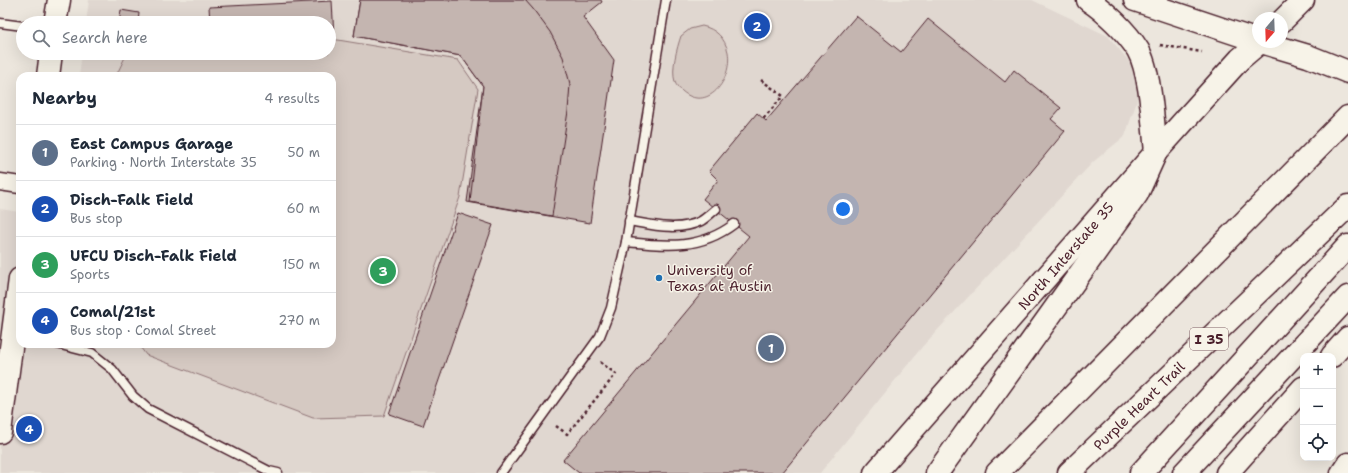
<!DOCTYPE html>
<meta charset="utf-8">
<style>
:root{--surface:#fff;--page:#f2f2f3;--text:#1f2937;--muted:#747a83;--line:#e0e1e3;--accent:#1f6fb2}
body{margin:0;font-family:"Shantell Sans",sans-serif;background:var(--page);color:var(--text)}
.controls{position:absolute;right:12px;bottom:12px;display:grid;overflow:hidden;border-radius:8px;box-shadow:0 4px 16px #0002}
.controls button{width:36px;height:36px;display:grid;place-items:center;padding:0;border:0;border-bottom:1px solid var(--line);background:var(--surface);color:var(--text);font:20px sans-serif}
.compass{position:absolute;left:1252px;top:12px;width:36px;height:36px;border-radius:50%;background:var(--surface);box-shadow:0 4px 16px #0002;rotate:199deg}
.you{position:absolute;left:843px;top:209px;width:14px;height:14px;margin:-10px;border:3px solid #fff;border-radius:50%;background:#1a73e8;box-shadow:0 0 0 6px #1a73e833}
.badge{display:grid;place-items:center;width:26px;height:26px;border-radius:50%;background:var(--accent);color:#fff;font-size:13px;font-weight:700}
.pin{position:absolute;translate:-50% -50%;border:2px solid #fff;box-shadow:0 1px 4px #0006}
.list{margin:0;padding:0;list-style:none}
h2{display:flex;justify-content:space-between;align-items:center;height:52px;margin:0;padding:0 16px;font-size:17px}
h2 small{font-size:13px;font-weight:400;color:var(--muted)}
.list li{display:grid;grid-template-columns:26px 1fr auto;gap:12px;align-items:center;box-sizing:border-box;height:56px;padding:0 16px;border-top:1px solid var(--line)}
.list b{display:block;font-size:15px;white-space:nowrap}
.list p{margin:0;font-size:13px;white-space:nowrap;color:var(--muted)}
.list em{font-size:13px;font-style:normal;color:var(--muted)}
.icon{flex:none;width:22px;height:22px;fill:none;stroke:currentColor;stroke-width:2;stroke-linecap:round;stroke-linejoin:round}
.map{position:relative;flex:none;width:1348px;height:473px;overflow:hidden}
.search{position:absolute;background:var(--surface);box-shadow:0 4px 16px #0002;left:16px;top:16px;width:320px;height:44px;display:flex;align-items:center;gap:10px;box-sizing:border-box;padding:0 14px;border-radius:22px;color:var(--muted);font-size:15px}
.panel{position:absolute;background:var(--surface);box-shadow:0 4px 16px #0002;left:16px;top:72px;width:320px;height:276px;border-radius:12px}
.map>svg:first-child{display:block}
</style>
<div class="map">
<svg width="1348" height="473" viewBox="0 0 1348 473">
<rect width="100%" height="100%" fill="#ece6dd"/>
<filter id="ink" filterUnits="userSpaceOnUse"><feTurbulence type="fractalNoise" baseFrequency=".025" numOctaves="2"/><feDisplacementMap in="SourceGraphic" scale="8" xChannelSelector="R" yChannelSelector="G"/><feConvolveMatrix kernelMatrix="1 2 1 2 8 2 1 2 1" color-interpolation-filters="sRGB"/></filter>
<g filter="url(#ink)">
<path fill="#e0d7d0" d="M89 0H1032L1108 36 1133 66 1139 95 1125 136 1093 162 922 347 820 473H0V209L20 212V344H332V76H79L82 53H329V23H86Z"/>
<g fill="#d5c9c2" stroke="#907476">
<path d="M702 26C716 29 725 38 728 52 733 80 707 113 682 91 679 89 676 85 675 82 671 69 677 48 681 36L690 29Z"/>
<path d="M329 40H338L458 60 478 89 460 197 384 416 313 418 146 355 138 344H332V76H116L127 53H329Z"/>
</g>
<g fill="#c4b5b0" stroke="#4a1f2b">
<path d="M360 0H601L602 2 583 17 614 60 590 223 467 202 483 86 461 56 354 36Z"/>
<path d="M360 0H525L533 9 550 32 563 57 570 84 568 111 552 216 470 202 483 86 461 56 354 36Z"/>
<path d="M332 1 334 37H329V23H210L209 7Z"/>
<path d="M121 10 139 13 138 23H119Z"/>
<path d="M856 16 901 52 928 19 1005 82 1014 70 1061 108 1051 119 1065 131 782 473H579L563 460 749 236 703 199 718 180 709 171 757 113 766 121Z"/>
<path d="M458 213 493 225 423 426 389 414Z"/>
<path d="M27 422 32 423 31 436H25Z"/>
</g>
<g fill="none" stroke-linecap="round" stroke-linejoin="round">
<g stroke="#4a1f2b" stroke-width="11">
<g id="lane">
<path d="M0 23 23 26"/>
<path d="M629 221C652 225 679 232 701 221 706 218 711 213 716 209"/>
<path d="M626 242C666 246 700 250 734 224"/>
<path d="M57 344 92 353 112 369 133 396 148 409 269 471 278 473"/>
<path d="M501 473 600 336 611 308 626 242 666 0"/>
</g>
</g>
<g stroke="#4a1f2b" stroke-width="19">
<path id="street" d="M0 182 20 185"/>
</g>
<g stroke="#4a1f2b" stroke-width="25">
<g id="secondary">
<path d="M1282 21 1303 0"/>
<path d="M55 23 59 0"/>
<path d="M48 76 51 53"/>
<path d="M0 432 20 279"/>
<path d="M875 473 1156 152 1240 59 1260 42"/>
</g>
</g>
<g stroke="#4a1f2b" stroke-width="25">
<g id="primary">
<path d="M1088 0C1105 11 1127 32 1138 50 1151 73 1153 125 1156 152"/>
<path d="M1135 0 1258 41"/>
<path d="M1261 42 1308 56 1348 72"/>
</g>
</g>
<g stroke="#4a1f2b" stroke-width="25">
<g id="highway">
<path d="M1332 356 1348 338"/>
<path d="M937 473 1137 194 1156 152"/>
<path d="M997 473 1348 117"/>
<path d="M1069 473 1348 206"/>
<path d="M1141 473 1348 246"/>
<path d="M1184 473 1348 297"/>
<path d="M1227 473 1303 388"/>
<path d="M1342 473 1348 464"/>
</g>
</g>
<g stroke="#4a1f2b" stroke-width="2.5" stroke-dasharray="3 3" stroke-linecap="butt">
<path d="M1160 45 1202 52"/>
<path d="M761 80 783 96 763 119"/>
<path d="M556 426 567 434 616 374 600 362"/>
</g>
<use href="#lane" stroke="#f7f3e8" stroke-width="8"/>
<use href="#street" stroke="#f7f3e8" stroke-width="16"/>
<use href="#secondary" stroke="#f7f3e8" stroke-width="22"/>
<use href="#primary" stroke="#f7f3e8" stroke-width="22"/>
<use href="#highway" stroke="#f7f3e8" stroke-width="22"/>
</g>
</g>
<circle fill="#1f6fb2" stroke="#f7f3e8" stroke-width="1.5" cx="659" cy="278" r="4"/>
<g text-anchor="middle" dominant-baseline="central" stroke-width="3" stroke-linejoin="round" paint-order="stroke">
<rect fill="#f7f3e8" stroke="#7e5f64" stroke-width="1" x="1190" y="328" width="38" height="22" rx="3"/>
<g font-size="13" font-weight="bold" fill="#4a1f2b">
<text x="1209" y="339">I 35</text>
</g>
<g font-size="14" fill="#4a1f2b" stroke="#f7f3e8">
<text transform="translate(1066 256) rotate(-49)">North Interstate 35</text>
<text transform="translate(1139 406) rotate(-44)">Purple Heart Trail</text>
</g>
<g font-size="14" fill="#4a1f2b" stroke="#f7f3e8" text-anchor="start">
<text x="667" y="270">University of<tspan x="667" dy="16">Texas at Austin</tspan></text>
</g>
</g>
</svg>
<div class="controls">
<button>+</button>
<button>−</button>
<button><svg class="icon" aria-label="locate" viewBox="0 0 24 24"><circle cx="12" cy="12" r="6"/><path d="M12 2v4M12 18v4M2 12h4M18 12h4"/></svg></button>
</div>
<svg class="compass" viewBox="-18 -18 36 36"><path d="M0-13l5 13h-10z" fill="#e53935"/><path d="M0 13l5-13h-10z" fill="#747a83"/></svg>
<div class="you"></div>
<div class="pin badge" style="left:771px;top:348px;background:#5c6f8a">1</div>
<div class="pin badge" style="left:757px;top:26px;background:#1a4fb4">2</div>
<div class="pin badge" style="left:383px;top:271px;background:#2e9e5b">3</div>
<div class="pin badge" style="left:29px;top:429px;background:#1a4fb4">4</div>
<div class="search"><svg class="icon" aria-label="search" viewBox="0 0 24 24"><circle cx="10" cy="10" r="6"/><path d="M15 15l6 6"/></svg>Search here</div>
<section class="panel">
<h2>Nearby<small>4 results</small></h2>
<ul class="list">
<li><span class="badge" style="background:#5c6f8a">1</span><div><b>East Campus Garage</b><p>Parking · North Interstate 35</p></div><em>50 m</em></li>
<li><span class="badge" style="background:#1a4fb4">2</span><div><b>Disch-Falk Field</b><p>Bus stop</p></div><em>60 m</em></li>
<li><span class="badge" style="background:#2e9e5b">3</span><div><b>UFCU Disch-Falk Field</b><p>Sports</p></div><em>150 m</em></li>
<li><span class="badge" style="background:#1a4fb4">4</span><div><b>Comal/21st</b><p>Bus stop · Comal Street</p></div><em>270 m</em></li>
</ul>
</section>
</div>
